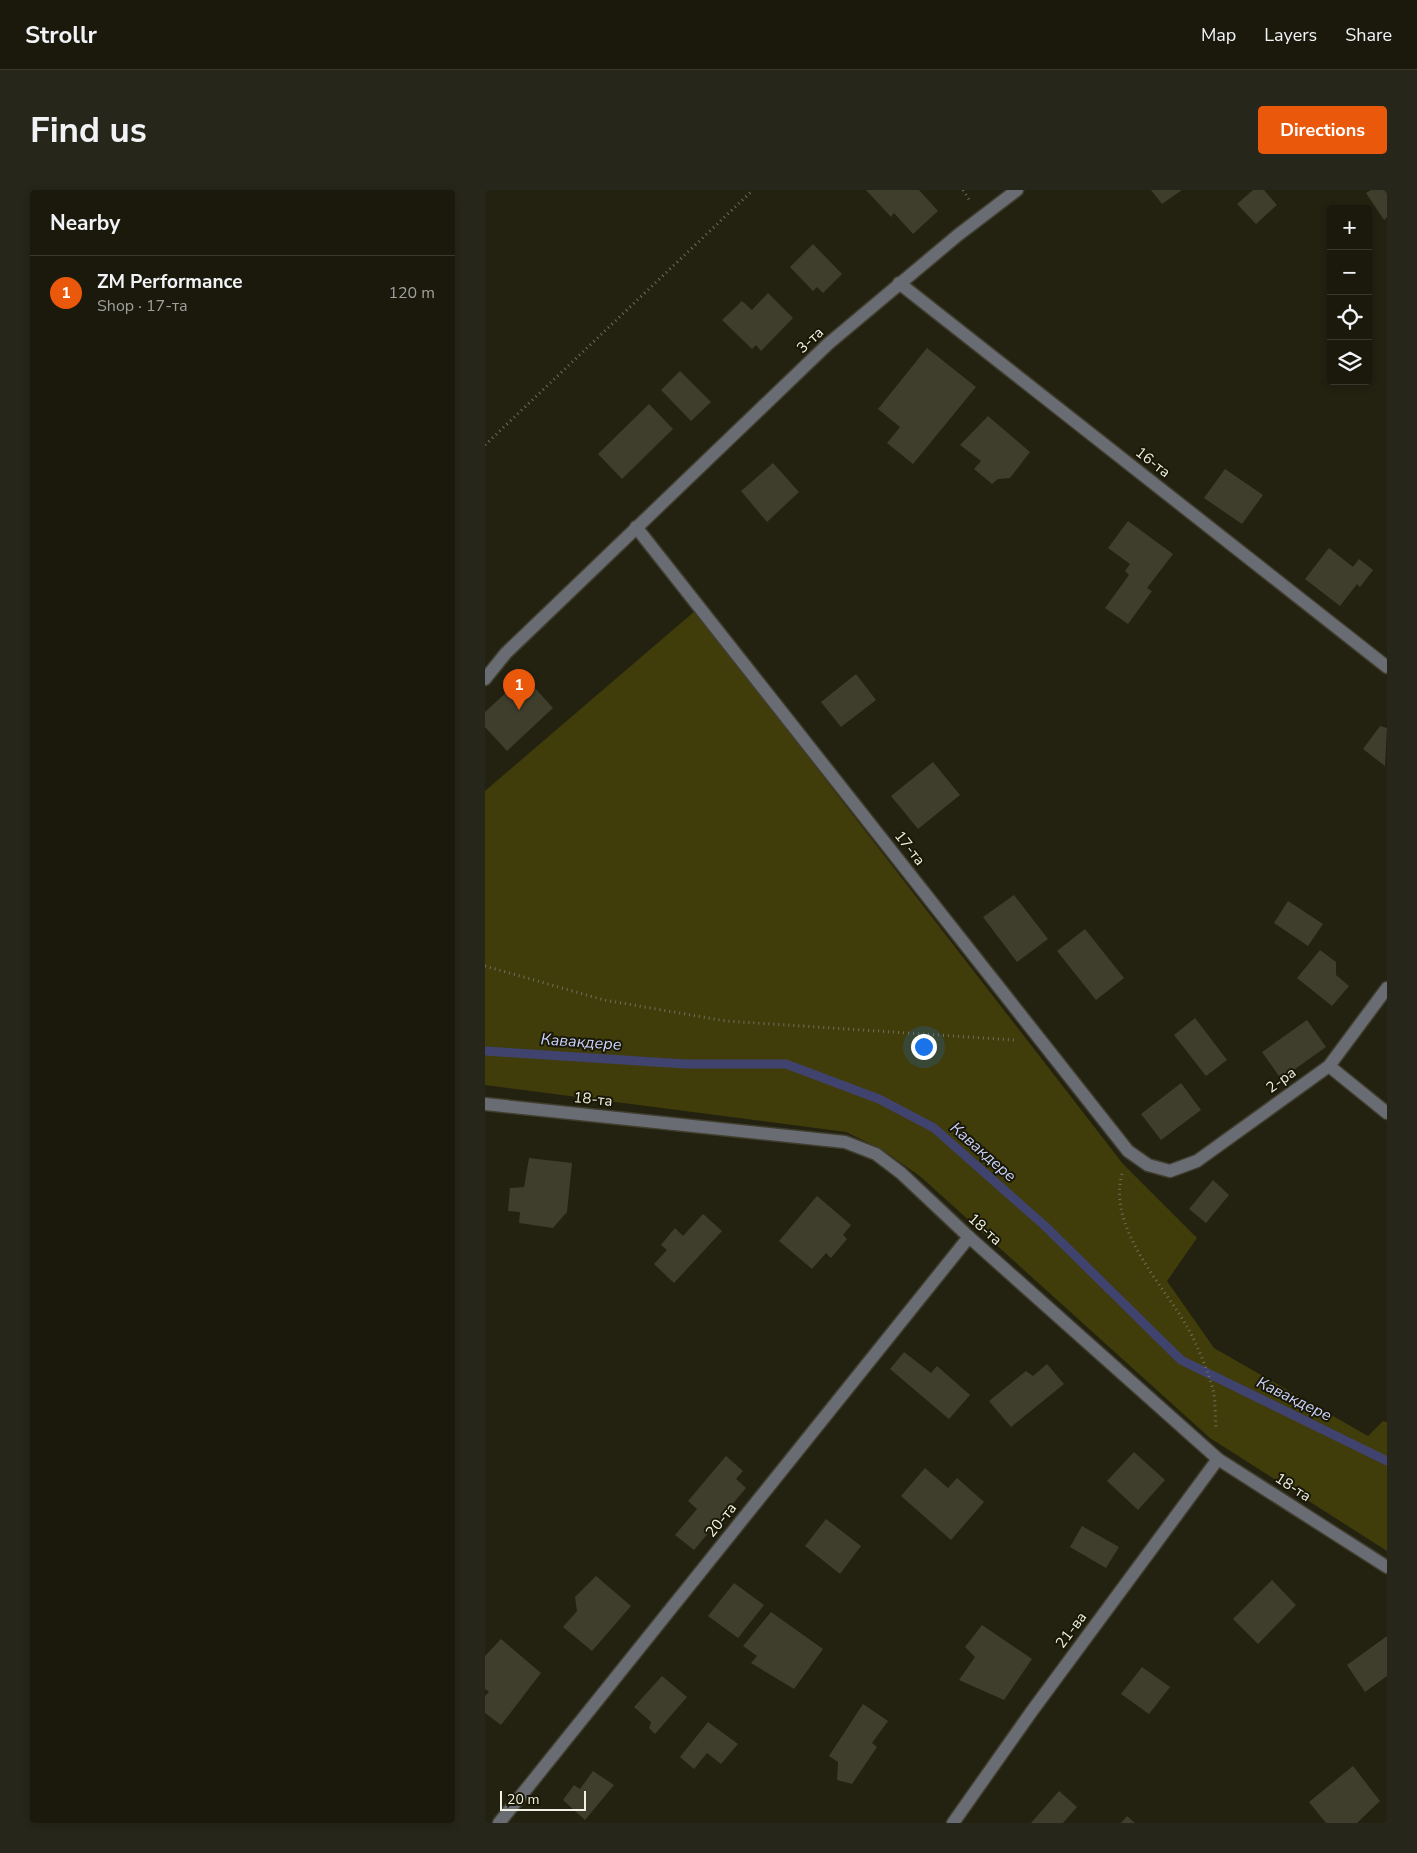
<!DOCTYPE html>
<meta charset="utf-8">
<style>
:root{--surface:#1a190c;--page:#27261a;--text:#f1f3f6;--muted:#9fa09d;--line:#38382d;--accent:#ea580c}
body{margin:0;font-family:"Nunito Sans",sans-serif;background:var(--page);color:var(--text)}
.controls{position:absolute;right:15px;top:15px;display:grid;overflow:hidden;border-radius:5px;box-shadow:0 2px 8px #0003}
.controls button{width:45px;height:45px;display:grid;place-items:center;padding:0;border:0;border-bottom:1px solid var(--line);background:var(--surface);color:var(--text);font:25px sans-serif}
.scale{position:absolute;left:15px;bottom:12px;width:86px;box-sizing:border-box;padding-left:5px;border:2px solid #f0f0e4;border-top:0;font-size:14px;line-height:18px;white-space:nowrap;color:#f0f0e4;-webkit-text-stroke:4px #191807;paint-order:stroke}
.you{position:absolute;left:438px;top:856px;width:18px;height:18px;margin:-12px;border:4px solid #fff;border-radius:50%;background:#1a73e8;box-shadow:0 0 0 8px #1a73e833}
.badge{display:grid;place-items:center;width:32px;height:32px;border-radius:50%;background:var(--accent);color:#fff;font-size:16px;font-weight:700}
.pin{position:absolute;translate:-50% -41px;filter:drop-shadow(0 1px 2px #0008)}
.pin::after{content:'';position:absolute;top:26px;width:18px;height:15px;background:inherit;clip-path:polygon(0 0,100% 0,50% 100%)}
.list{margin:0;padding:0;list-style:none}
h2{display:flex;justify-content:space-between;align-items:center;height:65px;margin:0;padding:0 20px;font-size:21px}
h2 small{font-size:16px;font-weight:400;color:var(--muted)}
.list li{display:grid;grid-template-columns:32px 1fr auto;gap:15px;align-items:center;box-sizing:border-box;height:75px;padding:0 20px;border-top:1px solid var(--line)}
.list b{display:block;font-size:19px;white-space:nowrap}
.list p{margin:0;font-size:16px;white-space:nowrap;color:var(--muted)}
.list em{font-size:16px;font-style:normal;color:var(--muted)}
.icon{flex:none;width:28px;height:28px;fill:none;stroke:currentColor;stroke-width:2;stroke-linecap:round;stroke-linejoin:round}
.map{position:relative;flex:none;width:902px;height:1633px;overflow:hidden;border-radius:5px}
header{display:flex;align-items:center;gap:30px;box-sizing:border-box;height:70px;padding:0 25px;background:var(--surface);border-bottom:1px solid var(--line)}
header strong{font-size:24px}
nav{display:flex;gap:28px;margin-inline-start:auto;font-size:18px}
.intro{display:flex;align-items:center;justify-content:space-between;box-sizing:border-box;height:120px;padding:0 30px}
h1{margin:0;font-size:35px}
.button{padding:12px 22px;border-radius:5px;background:var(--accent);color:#fff;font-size:18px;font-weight:700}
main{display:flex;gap:30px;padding:0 30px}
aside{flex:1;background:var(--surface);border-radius:5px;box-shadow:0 2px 8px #0003}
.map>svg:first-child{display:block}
</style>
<header>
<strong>Strollr</strong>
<nav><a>Map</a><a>Layers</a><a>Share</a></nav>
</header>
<div class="intro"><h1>Find us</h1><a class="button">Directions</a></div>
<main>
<aside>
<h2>Nearby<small></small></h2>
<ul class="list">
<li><span class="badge">1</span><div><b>ZM Performance</b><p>Shop · 17-та</p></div><em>120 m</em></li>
</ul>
</aside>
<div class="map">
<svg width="902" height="1633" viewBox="0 0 902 1633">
<rect width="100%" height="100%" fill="#232110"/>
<path fill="#413d0b" d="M210 421 638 974 712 1048 682 1091 729 1158 883 1246 898 1231 902 1232V1361L725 1248 436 987 398 960 361 942 0 895V601Z"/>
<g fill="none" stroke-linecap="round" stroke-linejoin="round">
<path stroke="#3f436e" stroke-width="9" d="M0 861 200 874H301L394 909 449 938 560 1036 696 1170 902 1271"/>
</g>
<g fill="#3f3d2b">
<path d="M381 0H434L453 21 428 44 409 23 406 27Z"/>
<path d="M666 0H697L677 14Z"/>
<path d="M768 0H779L792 15 771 34 752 14Z"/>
<path d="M886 0H902V27L899 30 881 3Z"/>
<path d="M328 54 357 84 338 103 332 97 328 101 305 77Z"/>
<path d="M283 103 308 128 276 161 271 155 267 159 237 130 257 111 267 120Z"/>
<path d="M442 158 491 197 428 274 402 253 415 237 393 219Z"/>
<path d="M195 181 226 212 206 231 176 200Z"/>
<path d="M164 214 188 239 137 289 113 264Z"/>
<path d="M503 226 545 262 525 288 513 289 507 294 489 279 496 271 475 255Z"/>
<path d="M288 273 314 302 282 332 256 301Z"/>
<path d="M740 279 778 305 757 334 719 308Z"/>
<path d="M643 331 688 364 662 398 667 401 643 434 620 418 644 385 640 381 645 374 623 358Z"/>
<path d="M844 358 868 377 874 369 888 380 875 397 872 394 855 416 820 389Z"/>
<path d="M32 478 68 518 22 561 0 537V522L25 499 17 491Z"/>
<path d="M371 484 391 510 356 537 336 512Z"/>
<path d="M895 536 902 538 900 576 878 559Z"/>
<path d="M448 572 475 605 433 639 406 606Z"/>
<path d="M529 705 563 749 532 772 498 727Z"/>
<path d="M803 711 838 734 823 756 789 733Z"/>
<path d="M600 739 639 788 611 810 572 761Z"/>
<path d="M835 760 851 772V785L864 796 847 816 812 788Z"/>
<path d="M710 828 742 870 721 886 689 845Z"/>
<path d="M822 830 841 857 796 889 777 862Z"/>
<path d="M696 893 716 920 676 950 656 924Z"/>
<path d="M44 968 87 973 82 1022 68 1038 34 1033 35 1022 23 1021 25 998 39 997Z"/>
<path d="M728 990 744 1005 721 1033 704 1019Z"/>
<path d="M332 1006 366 1035 358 1045 362 1049 346 1068 341 1063 327 1079 294 1051Z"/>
<path d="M218 1024 237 1041 189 1093 169 1074 182 1060 176 1055 190 1038 198 1046Z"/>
<path d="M419 1162 446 1183 452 1176 485 1205 464 1229 405 1179Z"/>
<path d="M562 1174 579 1194 526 1237 504 1211 541 1181 548 1186Z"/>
<path d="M649 1262 680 1290 653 1320 622 1291Z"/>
<path d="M241 1266 258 1281 251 1289 261 1298 209 1360 190 1345 212 1319 203 1311Z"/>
<path d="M440 1278 463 1298 472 1288 499 1312 466 1350 416 1306Z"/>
<path d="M341 1329 376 1356 355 1384 320 1356Z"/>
<path d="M597 1336 634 1357 621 1378 585 1357Z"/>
<path d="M111 1386 146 1416 107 1461 78 1437 92 1421 90 1407Z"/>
<path d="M787 1390 811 1415 773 1454 748 1429Z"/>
<path d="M249 1393 279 1415 253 1448 223 1426Z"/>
<path d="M286 1422 338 1459 309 1499 266 1473 272 1466 258 1456Z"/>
<path d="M497 1435 547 1469 519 1510 474 1490 490 1467 480 1457Z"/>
<path d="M902 1446V1486L880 1502 862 1475Z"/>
<path d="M16 1449 56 1483 16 1535 0 1523V1506L4 1502 0 1499V1466Z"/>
<path d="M657 1477 685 1497 664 1524 636 1504Z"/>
<path d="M177 1486 202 1507 170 1544 164 1538 166 1532 149 1517Z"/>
<path d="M378 1514 403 1531 387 1553 392 1557 367 1594 352 1590 353 1572 344 1566Z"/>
<path d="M223 1532 253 1554 236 1574 222 1563 209 1579 195 1567Z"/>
<path d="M868 1576 895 1611 872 1633H841L824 1612Z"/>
<path d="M108 1581 129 1595 100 1630 78 1610 89 1595 95 1599Z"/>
<path d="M574 1601 592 1617 578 1633H546Z"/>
<path d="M642 1626 650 1633H636Z"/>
</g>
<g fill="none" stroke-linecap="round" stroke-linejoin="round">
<g stroke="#403e2e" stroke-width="15">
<path id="service" d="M844 876 902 923"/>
</g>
<g stroke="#403e2e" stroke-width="15">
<g id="minor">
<path d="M414 93 902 477"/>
<path d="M151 337 643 961 663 975 685 981 712 971 844 876 902 798"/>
<path d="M0 489 21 463 343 154 473 45 532 0"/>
<path d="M0 914 360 952 391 964 416 983 484 1047 733 1269 902 1377"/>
<path d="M14 1633 484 1047"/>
<path d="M468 1633 547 1521 733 1269"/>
</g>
</g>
<g stroke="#716f60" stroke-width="3" stroke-dasharray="1 4" stroke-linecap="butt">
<path d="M478 0 485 11"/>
<path d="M0 255 268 0"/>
<path d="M0 776 119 810 241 831 529 850"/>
<path d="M637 984C622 1039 679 1095 704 1140 712 1155 724 1183 728 1200 731 1212 730 1226 731 1238"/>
</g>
<use href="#service" stroke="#6a6c74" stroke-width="12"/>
<use href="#minor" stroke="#6a6c74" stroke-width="12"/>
</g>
<g text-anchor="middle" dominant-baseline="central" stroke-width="4" stroke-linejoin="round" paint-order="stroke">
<g font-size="15" fill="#f0f0e4" stroke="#191807">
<text transform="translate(325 150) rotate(-43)">3-та</text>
<text transform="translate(668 272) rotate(38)">16-та</text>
<text transform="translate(425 658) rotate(52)">17-та</text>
<text transform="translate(796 890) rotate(-36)">2-ра</text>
<text transform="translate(108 909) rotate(6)">18-та</text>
<text transform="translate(500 1039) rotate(42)">18-та</text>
<text transform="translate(808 1297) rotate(33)">18-та</text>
<text transform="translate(236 1330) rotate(-51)">20-та</text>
<text transform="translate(586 1440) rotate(-53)">21-ва</text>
</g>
<g font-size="16" font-style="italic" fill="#cbd2fe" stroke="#191807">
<text transform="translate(96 852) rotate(4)">Кавакдере</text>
<text transform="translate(498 962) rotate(41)">Кавакдере</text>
<text transform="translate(809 1209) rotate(26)">Кавакдере</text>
</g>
</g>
</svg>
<div class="controls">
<button>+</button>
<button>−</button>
<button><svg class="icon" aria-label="locate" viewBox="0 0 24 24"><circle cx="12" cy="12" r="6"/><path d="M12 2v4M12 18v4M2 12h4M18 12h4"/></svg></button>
<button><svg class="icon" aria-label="layers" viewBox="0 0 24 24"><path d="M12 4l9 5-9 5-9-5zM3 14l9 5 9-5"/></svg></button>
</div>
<div class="scale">20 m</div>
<div class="you"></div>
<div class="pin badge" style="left:34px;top:520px">1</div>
</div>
</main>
